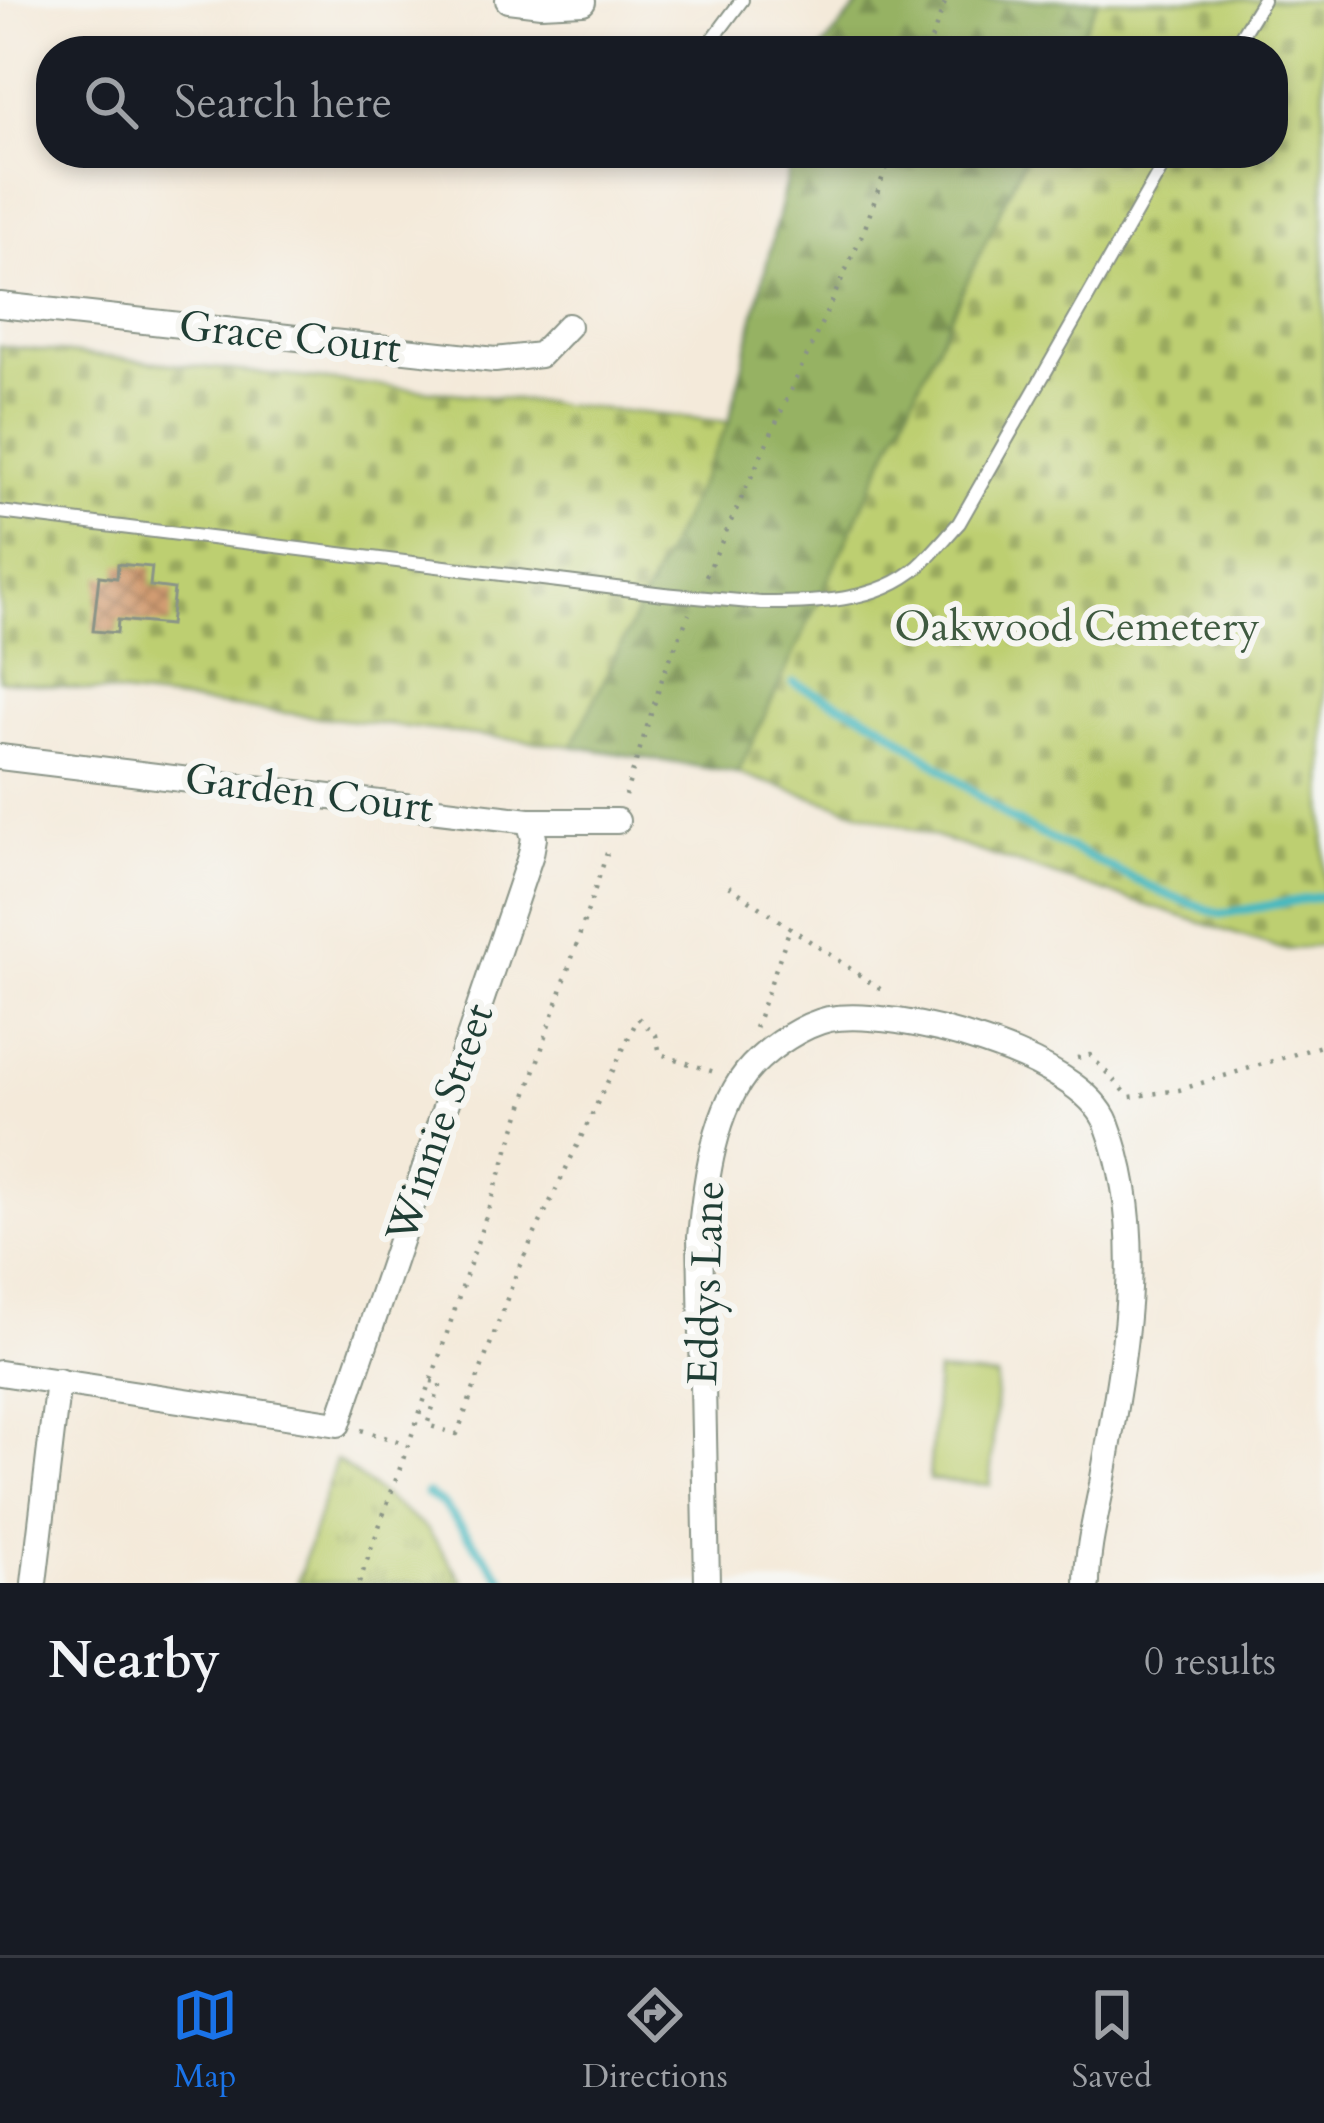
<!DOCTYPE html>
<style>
:root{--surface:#171b24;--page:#242831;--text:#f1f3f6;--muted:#9ea1a6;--line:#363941;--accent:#1a73e8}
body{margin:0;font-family:Cardo,serif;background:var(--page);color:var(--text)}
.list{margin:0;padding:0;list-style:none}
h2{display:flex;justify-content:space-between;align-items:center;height:156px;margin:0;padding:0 48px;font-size:51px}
h2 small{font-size:39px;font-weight:400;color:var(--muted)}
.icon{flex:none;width:66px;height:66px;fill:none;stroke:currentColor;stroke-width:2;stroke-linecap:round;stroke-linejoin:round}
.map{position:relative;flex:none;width:1324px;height:1583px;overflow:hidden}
.search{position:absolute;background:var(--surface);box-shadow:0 6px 18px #0003;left:36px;right:36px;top:36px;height:132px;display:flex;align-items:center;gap:30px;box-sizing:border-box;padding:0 42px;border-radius:48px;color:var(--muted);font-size:45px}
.sheet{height:372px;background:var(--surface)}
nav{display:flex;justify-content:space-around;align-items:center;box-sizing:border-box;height:168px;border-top:3px solid var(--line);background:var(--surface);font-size:33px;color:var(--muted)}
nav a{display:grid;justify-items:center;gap:6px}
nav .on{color:var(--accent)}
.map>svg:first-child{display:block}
</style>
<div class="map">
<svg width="1324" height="1583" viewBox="0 0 1324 1583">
<defs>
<pattern id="grass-tufts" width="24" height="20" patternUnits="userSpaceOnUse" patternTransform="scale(3)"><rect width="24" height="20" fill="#bdcf71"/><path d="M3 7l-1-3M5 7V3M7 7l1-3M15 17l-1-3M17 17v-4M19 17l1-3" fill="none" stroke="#99a95e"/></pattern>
<pattern id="forest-firs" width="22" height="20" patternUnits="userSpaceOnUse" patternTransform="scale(3)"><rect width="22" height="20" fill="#96b263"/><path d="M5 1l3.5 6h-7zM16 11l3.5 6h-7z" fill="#7a9252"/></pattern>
<pattern id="cemetery-stones" width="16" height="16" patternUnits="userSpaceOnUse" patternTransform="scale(3)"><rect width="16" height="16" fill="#bdcf71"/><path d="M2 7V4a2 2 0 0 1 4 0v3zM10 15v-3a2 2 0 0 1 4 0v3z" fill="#99a95e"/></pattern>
<pattern id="building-cross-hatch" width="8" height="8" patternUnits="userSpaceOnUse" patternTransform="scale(3)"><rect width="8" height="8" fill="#d19c72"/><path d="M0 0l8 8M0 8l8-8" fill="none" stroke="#a9805e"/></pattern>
</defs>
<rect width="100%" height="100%" fill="#f6f6f2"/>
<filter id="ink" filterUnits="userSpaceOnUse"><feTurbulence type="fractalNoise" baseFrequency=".00833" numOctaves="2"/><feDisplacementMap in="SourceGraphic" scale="24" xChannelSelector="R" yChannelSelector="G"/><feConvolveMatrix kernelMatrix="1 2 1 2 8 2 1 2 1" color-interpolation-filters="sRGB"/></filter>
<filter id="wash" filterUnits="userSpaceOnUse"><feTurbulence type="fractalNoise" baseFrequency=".004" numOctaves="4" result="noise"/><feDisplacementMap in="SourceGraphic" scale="48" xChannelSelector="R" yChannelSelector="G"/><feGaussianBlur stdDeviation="2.7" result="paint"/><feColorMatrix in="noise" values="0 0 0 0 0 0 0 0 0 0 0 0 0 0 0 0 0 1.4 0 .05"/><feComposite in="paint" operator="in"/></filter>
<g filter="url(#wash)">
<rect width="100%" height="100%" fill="#f4eada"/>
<path fill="url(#grass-tufts)" stroke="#6e8652" stroke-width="3" d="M336 1460 428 1530 464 1583H297Z"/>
<g fill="url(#forest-firs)" stroke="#5a784c" stroke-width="3">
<path d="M863 0H1098L1074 51H820Z"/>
<path d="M793 153H1027L738 773 572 746 729 422Z"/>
</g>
<g fill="url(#cemetery-stones)" stroke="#6e8652" stroke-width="3">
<path d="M1098 0H1324V945L1285 950 738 773 1027 153H1273V51H1074Z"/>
<path d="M0 346 729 422 572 746 0 680Z"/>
</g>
<path fill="#bdcf71" stroke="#6e8652" stroke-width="3" d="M937 1372 997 1377 990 1485 929 1480Z"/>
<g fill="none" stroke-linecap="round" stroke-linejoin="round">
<g stroke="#4ab9c0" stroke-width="9">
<path d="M794 683 879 722 1010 819 1163 893 1220 914 1324 896"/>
<path d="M427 1494 442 1503 506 1583"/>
</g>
</g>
<g id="blocks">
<path fill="url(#building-cross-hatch)" d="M118 564 152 567 150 586 174 589 170 625 118 620 117 633 93 631 99 576 117 578Z"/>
</g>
</g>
<g filter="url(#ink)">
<use href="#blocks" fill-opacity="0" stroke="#8a9487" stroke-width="3"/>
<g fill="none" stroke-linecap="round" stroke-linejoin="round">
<g stroke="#8a9487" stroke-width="16">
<g id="lane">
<path d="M704 51 742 0"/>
<path d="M1232 51 1263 0"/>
<path d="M0 512 664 594"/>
<path d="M761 603C813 603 877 603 919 566 933 553 946 537 959 523L1170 153"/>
</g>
</g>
<g stroke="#8a9487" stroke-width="28">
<g id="street">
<path d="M508 0 541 4 583 2"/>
<path d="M0 305 495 360 540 355 568 326"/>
<path d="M0 757 529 821H617"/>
<path d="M0 1373 338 1424 531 854 534 838 529 821"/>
<path d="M34 1583 58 1381"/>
<path d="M707 1583 700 1237C705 1185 714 1106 752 1066 771 1046 803 1025 829 1019 896 1007 1081 1057 1107 1124 1151 1240 1121 1367 1102 1484 1096 1516 1087 1550 1087 1583"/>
</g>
</g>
<g stroke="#8a9487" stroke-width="4.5" stroke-dasharray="3 9" stroke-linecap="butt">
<path d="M927 51 946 0"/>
<path d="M706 576 865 228 891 153"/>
<path d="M625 796 664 673 689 614"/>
<path d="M729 886 883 991"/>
<path d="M755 1028 790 928"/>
<path d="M1077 1058 1090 1055 1130 1097 1179 1090 1324 1045"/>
<path d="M431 1381 441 1383 427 1425 457 1434 518 1269 638 1018 656 1035 660 1054 714 1072"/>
<path d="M361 1430 407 1444"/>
<path d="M359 1583 431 1381 609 847"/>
</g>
<use href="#lane" stroke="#fff" stroke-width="12"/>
<use href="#street" stroke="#fff" stroke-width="24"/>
<g stroke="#8a9487" stroke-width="16" stroke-linecap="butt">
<path id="lane-bridge" d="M664 594 761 603"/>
</g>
<use href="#lane-bridge" stroke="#fff" stroke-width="12"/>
</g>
</g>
<g text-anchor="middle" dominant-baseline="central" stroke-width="12" stroke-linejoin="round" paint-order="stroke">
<g font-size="42" fill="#1f3d34" stroke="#f6f6f2">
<text transform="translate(290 337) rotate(6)">Grace Court</text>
<text transform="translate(309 793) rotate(7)">Garden Court</text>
<text transform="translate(440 1123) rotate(-71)">Winnie Street</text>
<text transform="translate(706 1283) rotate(-88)">Eddys Lane</text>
</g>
<g font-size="42" fill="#3f5a40" stroke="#f6f6f2">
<text x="1077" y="626">Oakwood Cemetery</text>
</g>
</g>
</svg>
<div class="search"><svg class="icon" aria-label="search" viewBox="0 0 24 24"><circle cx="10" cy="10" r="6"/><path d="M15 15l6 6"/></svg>Search here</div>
</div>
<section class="sheet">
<h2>Nearby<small>0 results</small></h2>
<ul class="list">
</ul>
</section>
<nav>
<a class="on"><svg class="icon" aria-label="map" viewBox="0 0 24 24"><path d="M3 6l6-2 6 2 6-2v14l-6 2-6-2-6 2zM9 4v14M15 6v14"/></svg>Map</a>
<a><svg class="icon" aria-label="directions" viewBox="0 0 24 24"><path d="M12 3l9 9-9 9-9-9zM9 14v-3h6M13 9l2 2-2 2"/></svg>Directions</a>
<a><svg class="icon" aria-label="saved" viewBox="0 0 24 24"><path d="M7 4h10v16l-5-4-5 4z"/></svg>Saved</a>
</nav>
